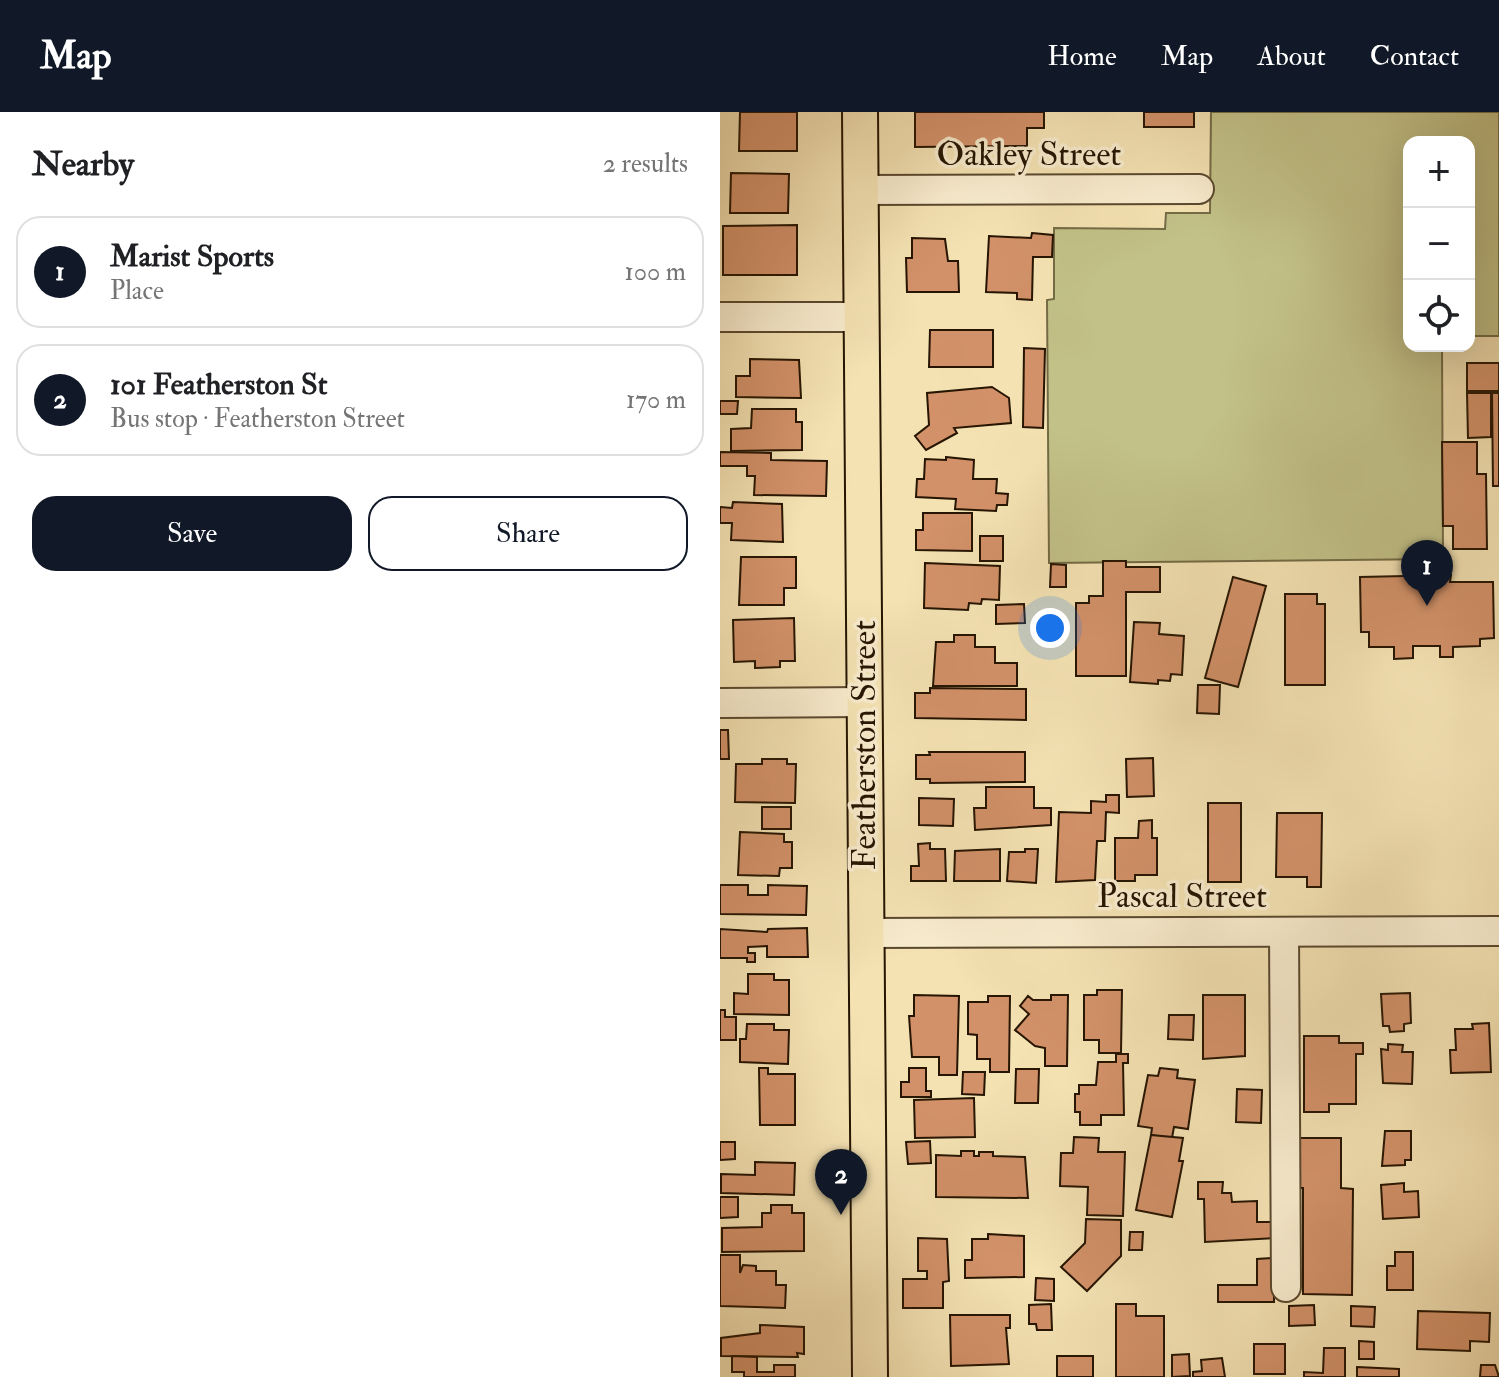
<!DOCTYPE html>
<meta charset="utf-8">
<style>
:root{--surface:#fff;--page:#f2f2f2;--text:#202124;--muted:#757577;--line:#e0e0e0;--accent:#111827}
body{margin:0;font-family:"IM FELL Double Pica",serif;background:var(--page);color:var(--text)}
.controls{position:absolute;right:24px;top:24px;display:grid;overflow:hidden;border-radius:16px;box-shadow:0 8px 32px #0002}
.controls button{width:72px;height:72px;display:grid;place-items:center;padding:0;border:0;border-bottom:2px solid var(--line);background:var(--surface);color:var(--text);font:40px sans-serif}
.you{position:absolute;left:330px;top:516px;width:28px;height:28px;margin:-20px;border:6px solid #fff;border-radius:50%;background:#1a73e8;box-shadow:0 0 0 12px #1a73e833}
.badge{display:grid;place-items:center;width:52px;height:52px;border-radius:50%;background:var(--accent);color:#fff;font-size:26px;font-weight:700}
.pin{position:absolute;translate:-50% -66px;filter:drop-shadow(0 2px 4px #0008)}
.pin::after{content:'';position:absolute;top:42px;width:28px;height:24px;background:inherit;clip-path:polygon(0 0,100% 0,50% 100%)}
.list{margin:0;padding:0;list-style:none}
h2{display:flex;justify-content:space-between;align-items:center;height:104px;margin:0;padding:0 32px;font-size:34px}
h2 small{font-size:26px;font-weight:400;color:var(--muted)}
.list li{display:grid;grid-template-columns:52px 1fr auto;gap:24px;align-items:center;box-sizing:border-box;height:112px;margin:0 16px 16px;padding:0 16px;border:2px solid var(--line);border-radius:24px}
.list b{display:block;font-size:30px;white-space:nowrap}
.list p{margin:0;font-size:26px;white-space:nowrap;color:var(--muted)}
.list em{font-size:26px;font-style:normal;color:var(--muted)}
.actions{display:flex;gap:16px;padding:24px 32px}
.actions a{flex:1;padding:18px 0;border:2px solid var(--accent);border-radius:24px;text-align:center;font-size:28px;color:var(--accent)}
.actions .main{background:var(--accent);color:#fff}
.icon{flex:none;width:44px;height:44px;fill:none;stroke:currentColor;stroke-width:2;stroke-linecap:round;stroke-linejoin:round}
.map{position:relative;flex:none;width:779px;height:1265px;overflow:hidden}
header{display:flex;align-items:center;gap:48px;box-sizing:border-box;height:112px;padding:0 40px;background:var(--accent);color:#fff}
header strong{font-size:38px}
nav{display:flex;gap:44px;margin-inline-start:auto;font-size:28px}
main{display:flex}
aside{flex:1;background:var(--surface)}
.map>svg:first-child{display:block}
</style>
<header>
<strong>Map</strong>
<nav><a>Home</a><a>Map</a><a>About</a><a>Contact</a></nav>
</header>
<main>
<aside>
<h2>Nearby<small>2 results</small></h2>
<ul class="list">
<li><span class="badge">1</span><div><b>Marist Sports</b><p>Place</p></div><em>100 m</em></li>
<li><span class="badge">2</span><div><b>101 Featherston St</b><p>Bus stop · Featherston Street</p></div><em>170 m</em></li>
</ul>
<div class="actions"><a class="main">Save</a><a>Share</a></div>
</aside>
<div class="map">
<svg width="779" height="1265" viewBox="0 0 779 1265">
<rect width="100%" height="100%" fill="#f4e2b3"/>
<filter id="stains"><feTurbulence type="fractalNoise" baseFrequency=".0025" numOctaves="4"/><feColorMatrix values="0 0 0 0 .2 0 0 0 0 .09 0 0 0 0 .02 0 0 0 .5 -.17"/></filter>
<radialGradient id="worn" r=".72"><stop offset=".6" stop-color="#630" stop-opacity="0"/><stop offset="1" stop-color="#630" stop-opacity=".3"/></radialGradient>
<path fill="#c2c188" stroke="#746b45" stroke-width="2" d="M491 0H779V224H749V30H689V234H722L723 447 329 451 327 188 334 187V116L445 117 446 101H490Z"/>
<g fill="#d29169" stroke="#261502" stroke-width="2">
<path d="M20 0H77V39H19Z"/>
<path d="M195 0H324V16H307V34L195 35Z"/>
<rect x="424" y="0" width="50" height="15"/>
<path d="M11 61 69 62 68 101H10Z"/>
<path d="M77 113V163H3V114Z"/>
<path d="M312 121 333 123 332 145H313L312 188 297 187V181L266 180 269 124 311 126Z"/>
<path d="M192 126 225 127 228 149H238L239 180H187L186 146H192Z"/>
<path d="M210 218H273V255H209Z"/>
<path d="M304 236 325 237 323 316 303 315Z"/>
<path d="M30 247 79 248 81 286 16 285V264H30Z"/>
<rect x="747" y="251" width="32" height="28"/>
<path d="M272 275 289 286 291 311 234 316 237 321 206 338 195 324 209 313 207 281Z"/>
<path d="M747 281H771V325L748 326Z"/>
<path d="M772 281H779V374H773Z"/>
<path d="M0 289H18L17 302H0Z"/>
<path d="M32 297H76V310H82V338L11 339V317L31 316Z"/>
<path d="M722 330H757V362H766L767 437H733V414H723Z"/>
<path d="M0 340 51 341V348L107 349 106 384 34 383 35 364H27V354H0Z"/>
<path d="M226 345 254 348 253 367H277L276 381 288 382 287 393H277L276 399 235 397 236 387 196 385 197 367H204L205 347 226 348Z"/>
<path d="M13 390 62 392 63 430 11 428 12 411H0V395L12 396Z"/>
<path d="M203 401H252V439L196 438V418H203Z"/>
<rect x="260" y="424" width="23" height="25"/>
<path d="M21 445H76V476H64V493H19Z"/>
<path d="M383 449H406V455H440V480H406V564H356V491H369V484H383Z"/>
<path d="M205 451 280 454 279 488 262 487 261 492 249 491 248 498 204 496Z"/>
<path d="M331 452 346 453V475H330Z"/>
<path d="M731 463 730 470H773L774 526 760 527V534L733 535V545H720V534H693V546L674 547V535H649V520H641L640 465Z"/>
<path d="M513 465 546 474 518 575 485 566Z"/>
<path d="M565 482H597V492H605V573H565Z"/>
<path d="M304 492 305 511 276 512V493Z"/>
<path d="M74 506 75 549H60V555L35 556V549L14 550 13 508Z"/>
<path d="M414 510 440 511 439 522 464 524 462 563 451 562 450 569 438 568V572L410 570Z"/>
<path d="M234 523H255V535H275V551H297V574H213L216 530H234Z"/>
<path d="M478 573H500L499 602 477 601Z"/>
<path d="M210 576 306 577V608L195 606V581H210Z"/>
<path d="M0 618H8L9 647H0Z"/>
<path d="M209 640H305V670L210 671V667H196V643H210Z"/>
<path d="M433 646 434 684 407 685 406 647Z"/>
<path d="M42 647H67V652H76L75 691 15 690 16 652H42Z"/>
<path d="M266 675H314V696H331V713L255 718 254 696H266Z"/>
<path d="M386 683H399V701L386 700 385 729H377L375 768 336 770 339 700 371 701V689L386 690Z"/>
<path d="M199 686 234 687 233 714 199 713Z"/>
<rect x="488" y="691" width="33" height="79"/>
<rect x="42" y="695" width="29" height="22"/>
<path d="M557 701H602L601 775H587V765H556Z"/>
<path d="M432 708V726H437V763H415V769H395V726H418L419 709Z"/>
<path d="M20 720 64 722V730H72V756H60L59 764 18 763Z"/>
<path d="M210 731V737H225L226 769H191V754H199L198 732Z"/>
<path d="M280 737V769H234L235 739Z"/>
<path d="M305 737H318L316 771 287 769 289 740H305Z"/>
<path d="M0 773H28V783H48V773L87 774 86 803 0 802Z"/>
<path d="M87 816 88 845H47V834L28 835V841H35V850H27V846H0V817L47 820 48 817Z"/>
<path d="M28 862H54V868H69V903L14 902V881L28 882Z"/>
<path d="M377 878H402L401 941H379V928H364V883H377Z"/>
<path d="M690 881 691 911 684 912V919L670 920 669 914H663L661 882Z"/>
<path d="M194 883 239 884 237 963H219V945H192L189 904H194Z"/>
<path d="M331 883H348L347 954H325V936L315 934 295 918 309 902 300 894 308 884 313 888H331Z"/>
<path d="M483 883H525V944L483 947Z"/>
<path d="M268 884H290L289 960H270V947H257V923L248 922V890H268Z"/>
<path d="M0 898H5V905H16V928H0Z"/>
<path d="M449 903H474L473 928 448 927Z"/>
<path d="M769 911 771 960 731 961 730 938H736L735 917H753L752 912Z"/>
<path d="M27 912H54V918H69L68 952 20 950V927H26Z"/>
<path d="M584 924H619V931H643V942H636V992H609V1000H584Z"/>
<path d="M668 932 683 933 682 940H693L692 972 663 971 661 937 668 938Z"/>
<path d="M396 942H408V951H403L404 1003H381V1013H360V1000H355V982H359V973H376L378 950H396Z"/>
<path d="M39 956H48V962H75V1013H40Z"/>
<path d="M189 956H206V979H211V985H181V970H189Z"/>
<path d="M440 956 458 958 457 966 475 968 468 1017 454 1015 452 1026 431 1023 432 1016 418 1014 428 963 438 964Z"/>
<path d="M296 957H319L318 991H295Z"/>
<path d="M243 960H265L264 983 242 982Z"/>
<path d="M517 977 542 978 541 1011 516 1010Z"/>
<path d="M254 986 255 1025 195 1026 194 988Z"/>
<path d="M665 1019H691V1048H685V1053L662 1054Z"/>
<path d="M431 1023 463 1026 459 1049H463L452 1105 416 1098Z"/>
<path d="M354 1025 379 1026 378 1040H405L403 1104 367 1103 368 1075 340 1074 341 1041H353Z"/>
<path d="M570 1026H621V1076L633 1077 632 1183 583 1182V1076H569Z"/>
<path d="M210 1029 211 1051 188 1052 186 1030Z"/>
<path d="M0 1030H15V1047L0 1048Z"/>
<path d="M241 1039H254V1044H259V1040H273V1044L305 1045 308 1086 216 1085V1043L241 1044Z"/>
<path d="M35 1050 75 1051 74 1083 1 1081V1062L35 1063Z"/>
<path d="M478 1070H503L502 1081H511L512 1090 537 1089V1110H557V1126L485 1130 484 1087H478Z"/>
<path d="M684 1071V1080L698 1079 699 1105 663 1107 661 1073Z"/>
<path d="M0 1085H18V1105L0 1106Z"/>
<path d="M51 1093H72V1101H84V1139L2 1140V1116L42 1115V1101H51Z"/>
<path d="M366 1107 401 1108V1144L367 1179 341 1155 365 1131Z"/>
<path d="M410 1120H423L422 1138H409Z"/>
<path d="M268 1122 304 1124V1165L245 1166V1148H252V1127H268Z"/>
<path d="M198 1126 227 1127 229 1169 223 1170V1196H183V1167H207V1159H198Z"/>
<path d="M675 1140H693V1178H667V1154H675Z"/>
<path d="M0 1143H20V1161L23 1153 36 1154V1159H56V1173H66L65 1196 0 1194Z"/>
<path d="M554 1146V1190H498V1173H537V1147Z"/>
<path d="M316 1166 334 1167V1189L315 1188Z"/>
<path d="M331 1192 332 1218H317L316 1212H309V1193Z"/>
<path d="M396 1192H416V1204H444V1265H396Z"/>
<path d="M594 1193 595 1213 569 1214V1194Z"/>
<path d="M631 1194 655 1195 654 1215 631 1214Z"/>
<path d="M698 1199 770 1201 769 1230 750 1229V1239L697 1237Z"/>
<path d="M230 1203H290V1216H286L289 1252 231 1254Z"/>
<path d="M40 1213 84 1215V1242L77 1241 78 1245 1 1244V1226L40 1221Z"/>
<path d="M639 1229 654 1230V1247H639Z"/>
<rect x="534" y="1232" width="31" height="30"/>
<path d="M604 1236H625V1265H584V1260L603 1261Z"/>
<path d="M469 1242 470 1264 452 1265V1243Z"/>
<path d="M12 1244 37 1245V1260H54V1253H75V1265H24V1260H12Z"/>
<rect x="337" y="1244" width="36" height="21"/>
<path d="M502 1246 505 1265H473V1260L482 1259 481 1248Z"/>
<path d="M761 1253H775L779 1265H760Z"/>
<path d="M637 1255 679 1257V1265H637Z"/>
</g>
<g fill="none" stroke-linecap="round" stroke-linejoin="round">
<g stroke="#5a482e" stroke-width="32">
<g id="minor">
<path d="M140 78 479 77"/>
<path d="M0 205H142"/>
<path d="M0 591 145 590"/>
<path d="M564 820 566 1175"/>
<path d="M145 821 779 819"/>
</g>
</g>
<g stroke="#261502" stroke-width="38">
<path id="major" d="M140 0 150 1265"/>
</g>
<use href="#minor" stroke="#f8ecce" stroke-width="28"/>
<use href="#major" stroke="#f4e2b3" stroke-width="34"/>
</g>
<g text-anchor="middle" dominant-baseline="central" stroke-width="7" stroke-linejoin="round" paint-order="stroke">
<g font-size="34" fill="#261502" stroke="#f8ecce">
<text x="309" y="42">Oakley Street</text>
<text transform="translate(144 633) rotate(-90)">Featherston Street</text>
<text x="462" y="784">Pascal Street</text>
</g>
</g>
<rect width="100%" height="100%" filter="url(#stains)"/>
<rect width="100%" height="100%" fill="url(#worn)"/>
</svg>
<div class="controls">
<button>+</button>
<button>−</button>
<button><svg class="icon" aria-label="locate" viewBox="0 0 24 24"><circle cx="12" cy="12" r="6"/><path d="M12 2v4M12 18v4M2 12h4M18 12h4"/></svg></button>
</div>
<div class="you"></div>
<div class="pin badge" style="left:707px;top:494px">1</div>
<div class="pin badge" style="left:121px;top:1103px">2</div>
</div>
</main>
